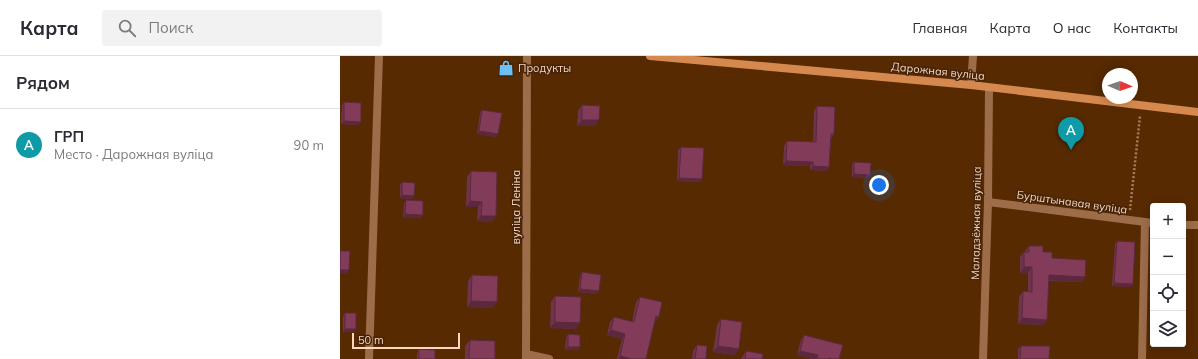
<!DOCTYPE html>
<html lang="ru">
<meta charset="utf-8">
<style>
:root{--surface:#fff;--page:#f2f2f3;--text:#2b2b33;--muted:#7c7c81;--line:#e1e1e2;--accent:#496f89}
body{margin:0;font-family:Mulish,sans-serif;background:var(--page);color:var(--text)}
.controls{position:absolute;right:12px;bottom:12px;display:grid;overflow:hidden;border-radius:4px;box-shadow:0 2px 10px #0003}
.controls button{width:36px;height:36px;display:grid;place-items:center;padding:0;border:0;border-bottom:1px solid var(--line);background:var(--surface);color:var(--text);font:20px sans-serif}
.compass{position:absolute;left:762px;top:12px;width:36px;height:36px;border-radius:50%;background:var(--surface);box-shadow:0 2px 10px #0003;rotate:92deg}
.scale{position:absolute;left:12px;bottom:10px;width:108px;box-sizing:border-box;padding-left:4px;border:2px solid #fad7be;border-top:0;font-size:11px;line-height:14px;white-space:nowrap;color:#fad7be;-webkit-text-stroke:3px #45240a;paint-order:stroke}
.you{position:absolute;left:539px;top:129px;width:14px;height:14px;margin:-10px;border:3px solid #fff;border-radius:50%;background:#1a73e8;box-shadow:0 0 0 6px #1a73e833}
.badge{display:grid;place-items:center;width:26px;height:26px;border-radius:50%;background:var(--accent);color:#fff;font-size:13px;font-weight:700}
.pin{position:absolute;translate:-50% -33px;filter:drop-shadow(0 1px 2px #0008)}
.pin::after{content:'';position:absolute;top:21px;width:14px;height:12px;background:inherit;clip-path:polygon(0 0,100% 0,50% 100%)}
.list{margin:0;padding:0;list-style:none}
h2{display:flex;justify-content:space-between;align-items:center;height:52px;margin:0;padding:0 16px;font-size:17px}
h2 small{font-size:13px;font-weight:400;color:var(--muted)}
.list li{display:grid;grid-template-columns:26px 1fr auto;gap:12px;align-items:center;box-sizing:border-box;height:72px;padding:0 16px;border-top:1px solid var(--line)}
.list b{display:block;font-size:15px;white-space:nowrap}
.list p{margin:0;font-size:13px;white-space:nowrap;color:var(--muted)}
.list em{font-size:13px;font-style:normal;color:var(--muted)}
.icon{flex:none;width:22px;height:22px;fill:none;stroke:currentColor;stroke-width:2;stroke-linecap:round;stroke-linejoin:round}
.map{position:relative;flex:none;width:858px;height:303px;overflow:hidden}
header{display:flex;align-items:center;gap:24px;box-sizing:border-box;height:56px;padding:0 20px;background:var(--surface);border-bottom:1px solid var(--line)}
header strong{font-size:19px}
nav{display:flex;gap:22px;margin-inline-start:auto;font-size:14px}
.search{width:280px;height:36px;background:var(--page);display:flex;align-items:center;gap:10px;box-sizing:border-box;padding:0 14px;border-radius:4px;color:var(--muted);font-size:15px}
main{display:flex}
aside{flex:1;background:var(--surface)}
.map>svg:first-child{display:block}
</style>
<header>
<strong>Карта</strong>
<div class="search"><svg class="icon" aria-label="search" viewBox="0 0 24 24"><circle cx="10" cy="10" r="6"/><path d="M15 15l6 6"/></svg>Поиск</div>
<nav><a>Главная</a><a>Карта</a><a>О нас</a><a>Контакты</a></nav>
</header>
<main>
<aside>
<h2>Рядом<small></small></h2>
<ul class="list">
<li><span class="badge" style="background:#0f9aa8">A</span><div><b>ГРП</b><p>Место · Дарожная вуліца</p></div><em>90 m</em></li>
</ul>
</aside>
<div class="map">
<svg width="858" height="303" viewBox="0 0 858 303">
<rect width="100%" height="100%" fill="#572a01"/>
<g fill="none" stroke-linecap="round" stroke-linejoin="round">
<path stroke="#a87f5e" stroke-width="2.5" stroke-dasharray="2 2" stroke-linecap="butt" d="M790 154 800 60"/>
<g stroke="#9d6d49" stroke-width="8">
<path d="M29 303 39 0"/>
<path d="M802 303 805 167"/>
</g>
<g stroke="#9d6d49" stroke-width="8">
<path d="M631 29 633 0"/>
<path d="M648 146 813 167"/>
<path d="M843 169H858"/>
<path d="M186 298 209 303"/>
<path d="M186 303 187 0"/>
<path d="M643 303 648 146 649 32"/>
</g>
<path stroke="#d6894e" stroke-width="8" d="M310 0 631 29 858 56"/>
</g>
<g fill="#70334c">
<path d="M4 46 18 69 1 68 2 49Z"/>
<path d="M242 49 255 70H237L238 55Z"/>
<path d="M477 50 494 78 491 83 489 111 486 115 470 114V110L443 109 444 90 447 85 473 86 474 55Z"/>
<path d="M142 54 156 81 137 78 140 57Z"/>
<path d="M341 91 362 123 360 126 337 125 338 94Z"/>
<path d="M514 106 530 119 528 122 512 121V109Z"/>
<path d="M131 115 152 166 137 165 138 151H126L127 121Z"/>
<path d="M62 126 72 143 60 142V129Z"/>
<path d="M66 144 81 162H63L64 147Z"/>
<path d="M777 185 793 228 790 231 772 230 775 188Z"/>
<path d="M689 190 703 196 712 202 745 221 742 226 708 225 707 264 703 269 678 268 679 241 683 235 688 236V217H680V201Z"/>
<path d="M242 216 257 238 238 236 240 220Z"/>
<path d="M132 219 157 246 152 252 127 251 128 225Z"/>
<path d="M215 240 236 273 210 272 211 246Z"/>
<path d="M300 241 316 266 314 265 306 303H277L282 283 267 279 270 266 274 261 292 266 296 246Z"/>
<path d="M5 257 16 273 14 276H3V260Z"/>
<path d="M381 263 395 299 373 296 377 269Z"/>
<path d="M228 278 240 291 237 294H225L226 282Z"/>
<path d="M464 279 499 303H471L457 299 461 284Z"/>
<path d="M130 284 155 303H125V290Z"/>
<path d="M357 289 366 303H352L353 295Z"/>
<path d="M681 290 709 303H678V293Z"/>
<path d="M79 293 95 303H77V297Z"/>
<path d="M406 295 422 303H401L402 301Z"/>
</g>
<g fill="#5b293e">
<path d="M242 64H259L255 70H237Z"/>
<path d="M4 65 21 66 18 69 1 68Z"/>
<path d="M139 75 158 78 156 81 137 78Z"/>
<path d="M446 105 473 106 470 110 443 109Z"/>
<path d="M473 110 489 111 486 115 470 114Z"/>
<path d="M514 118 530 119 528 122 512 121Z"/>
<path d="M339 122 362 123 360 126 337 125Z"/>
<path d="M62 139 74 140 72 143 60 142Z"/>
<path d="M130 145 142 146 138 151H126Z"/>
<path d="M65 158 83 159 81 162H63Z"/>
<path d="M141 160H156L152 166 137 165Z"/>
<path d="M684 211H692L688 217H680Z"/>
<path d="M0 214H9L7 217H0Z"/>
<path d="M709 219 745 221 742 226 705 224Z"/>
<path d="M774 227 793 228 790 231 772 230Z"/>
<path d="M240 233 259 235 257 238 238 236Z"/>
<path d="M131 245 157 246 152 252 127 251Z"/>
<path d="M316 260 319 261 316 266 312 265Z"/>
<path d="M682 262 707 264 703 269 678 268Z"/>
<path d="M215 266 240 267 236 273 210 272Z"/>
<path d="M5 273H16L14 276H3Z"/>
<path d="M271 274 285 278 282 283 267 279Z"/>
<path d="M378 290 399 293 395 299 373 296Z"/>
<path d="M228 291H240L237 294H225Z"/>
<path d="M460 295 478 299 475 303H471L457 299Z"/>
<path d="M280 300 292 303H278Z"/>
</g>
<g fill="#823b58" stroke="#5b293e">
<path d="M4 46 21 47V66L4 65Z"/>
<path d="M242 49 260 50 259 64H242Z"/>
<path d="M477 50 495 51 494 78H491L489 111 473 110V106L446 105 447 85 476 86Z"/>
<path d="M142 54 162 57 158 78 139 75Z"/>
<path d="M341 91 364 92 362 123 339 122Z"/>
<path d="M514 106 531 107 530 119 514 118Z"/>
<path d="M131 115 157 116 156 160H141L142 146 130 145Z"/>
<path d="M62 126 75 127 74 140 62 139Z"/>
<path d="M66 144 83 145V159L65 158Z"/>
<path d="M777 185 795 186 793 228 774 227Z"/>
<path d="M689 190H703V196H712V202L746 204 745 221 709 219 707 264 682 262 683 235 692 236V211H684V196H689Z"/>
<path d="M0 195H10L9 214H0Z"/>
<path d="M242 216 261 219 259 235 240 233Z"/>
<path d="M132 219 158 220 157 246 131 245Z"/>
<path d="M215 240 241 241 240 267 215 266Z"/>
<path d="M300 241 322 246 319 261 316 260 306 303H292L280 300 285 278 271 274 274 261 294 266Z"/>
<rect x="5" y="257" width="11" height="16"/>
<path d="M381 263 402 266 399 293 378 290Z"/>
<path d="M228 278 240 279V291H228Z"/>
<path d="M464 279 503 289 499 303H492L489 302V303H477L478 299 460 295Z"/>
<path d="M130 284 155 285V303H129Z"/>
<path d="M357 289 367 290 366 303H355Z"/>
<path d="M681 290H710L709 303H680Z"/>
<path d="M79 293 95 294V303H79Z"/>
<path d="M406 295 423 298 422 303H405Z"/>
</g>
<defs>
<g id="shop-bare" transform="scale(1.2)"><path d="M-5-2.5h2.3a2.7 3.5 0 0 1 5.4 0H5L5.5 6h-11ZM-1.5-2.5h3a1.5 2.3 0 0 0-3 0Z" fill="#6ec2f3" stroke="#45240a" stroke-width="2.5" paint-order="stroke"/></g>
</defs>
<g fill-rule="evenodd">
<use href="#shop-bare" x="166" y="12"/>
</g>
<g text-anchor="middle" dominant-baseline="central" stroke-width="3" stroke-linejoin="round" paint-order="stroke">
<g font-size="11" fill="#fad7be" stroke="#45240a" text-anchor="start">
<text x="178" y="12">Продукты</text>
</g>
<g font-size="11" fill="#fad7be" stroke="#45240a">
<text transform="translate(598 15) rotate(6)">Дарожная вуліца</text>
<text transform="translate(732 146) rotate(8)">Бурштынавая вуліца</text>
<text transform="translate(176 151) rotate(-90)">вуліца Леніна</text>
<text transform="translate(636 167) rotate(-89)">Маладзёжная вуліца</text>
</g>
</g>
</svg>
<div class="controls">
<button>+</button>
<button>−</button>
<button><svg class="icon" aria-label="locate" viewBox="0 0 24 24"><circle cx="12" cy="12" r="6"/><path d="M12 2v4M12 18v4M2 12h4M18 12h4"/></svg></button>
<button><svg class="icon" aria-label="layers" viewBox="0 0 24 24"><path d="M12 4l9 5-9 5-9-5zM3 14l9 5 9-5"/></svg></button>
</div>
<svg class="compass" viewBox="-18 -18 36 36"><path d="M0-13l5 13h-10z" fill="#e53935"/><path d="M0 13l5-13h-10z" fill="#7c7c81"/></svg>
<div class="scale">50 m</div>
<div class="you"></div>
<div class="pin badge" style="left:731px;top:94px;background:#0f9aa8">A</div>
</div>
</main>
